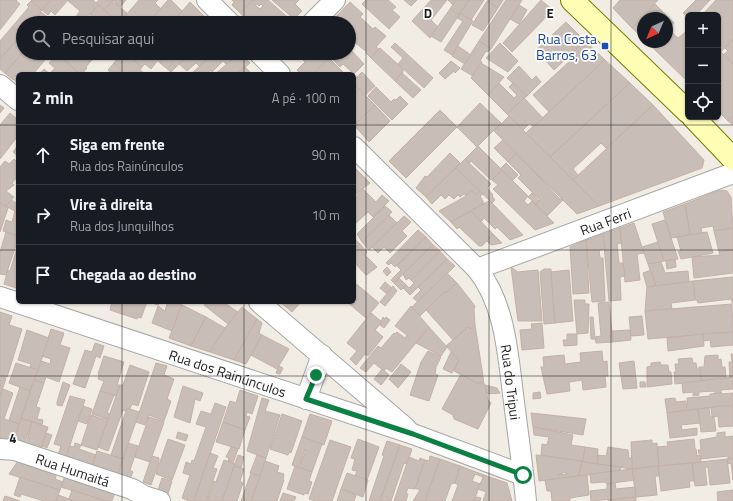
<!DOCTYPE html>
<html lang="pt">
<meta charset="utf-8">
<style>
:root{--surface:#171b24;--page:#20242c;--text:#f1f3f6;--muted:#9ea1a6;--line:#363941}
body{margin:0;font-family:"Titillium Web",sans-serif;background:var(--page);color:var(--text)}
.controls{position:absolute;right:12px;top:12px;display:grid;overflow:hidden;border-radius:6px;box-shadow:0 1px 3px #0004}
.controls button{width:36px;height:36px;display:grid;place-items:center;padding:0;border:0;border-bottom:1px solid var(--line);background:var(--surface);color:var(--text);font:20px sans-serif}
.compass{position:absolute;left:637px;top:12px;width:36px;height:36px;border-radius:50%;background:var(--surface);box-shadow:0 1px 3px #0004;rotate:224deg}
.stop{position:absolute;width:12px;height:12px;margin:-9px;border:3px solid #0b8043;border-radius:50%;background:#fff}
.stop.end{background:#0b8043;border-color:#fff;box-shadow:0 1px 4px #0008}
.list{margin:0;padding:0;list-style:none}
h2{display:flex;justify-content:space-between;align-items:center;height:52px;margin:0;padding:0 16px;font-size:17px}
h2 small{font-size:13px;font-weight:400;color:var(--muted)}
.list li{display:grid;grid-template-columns:26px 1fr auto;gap:12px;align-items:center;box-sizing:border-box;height:60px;padding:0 16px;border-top:1px solid var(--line)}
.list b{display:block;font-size:15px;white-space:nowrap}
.list p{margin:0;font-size:13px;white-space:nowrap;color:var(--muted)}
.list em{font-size:13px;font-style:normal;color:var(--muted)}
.icon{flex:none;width:22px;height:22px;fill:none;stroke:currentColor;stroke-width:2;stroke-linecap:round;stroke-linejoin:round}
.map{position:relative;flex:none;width:733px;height:501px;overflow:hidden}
.search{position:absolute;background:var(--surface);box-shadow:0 1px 3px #0004;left:16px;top:16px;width:340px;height:44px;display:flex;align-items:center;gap:10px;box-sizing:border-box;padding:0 14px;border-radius:22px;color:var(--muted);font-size:15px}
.panel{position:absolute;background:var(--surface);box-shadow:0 1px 3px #0004;left:16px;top:72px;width:340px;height:232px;border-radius:6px}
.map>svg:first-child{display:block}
</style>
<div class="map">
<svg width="733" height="501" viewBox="0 0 733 501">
<rect width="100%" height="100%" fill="#f1ece4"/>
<g fill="#c9beb7" stroke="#c4b1a5" fill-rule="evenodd">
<path d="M0 0H17L16 1 20 4 0 30Z"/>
<path d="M31 0H48L50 1 42 10Z"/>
<path d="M51 0H68L55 15 51 11 48 15 42 10Z"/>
<path d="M67 0H93L98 5 82 23 75 18 80 11Z"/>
<path d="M99 0H113L104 10 96 3Z"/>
<path d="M113 0H126L120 7Z"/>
<path d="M139 0H158L155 3 161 9 149 22 147 20 144 23H119Z"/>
<path d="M168 0H171L182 11 173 21 172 19 168 23H148Z"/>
<path d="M232 0H253L240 13 232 5 234 2Z"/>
<path d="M253 0H268L292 21 290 23H254L246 15 244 17 240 13ZM257 4 259 6 261 4 263 6 260 9 255 5Z"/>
<path d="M272 0H299L295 4 302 11 294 19Z"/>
<path d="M366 0H388L396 7 392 10 400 17 389 29 362 4Z"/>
<path d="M404 0H417L411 6Z"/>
<path d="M431 0H447L431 20 438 27 430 38 412 21Z"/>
<path d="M448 0H456L453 5Z"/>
<path d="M456 0H469L459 15 450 9Z"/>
<path d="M469 0H484L471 20 460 13Z"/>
<path d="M488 0H503L498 8 487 1Z"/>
<path d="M506 0H522L491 49 479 41Z"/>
<path d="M541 0 553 10 512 52 503 43Z"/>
<path d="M620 0H658L632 28 613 8Z"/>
<path d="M696 0H710L696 15H688V18L683 13Z"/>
<path d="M716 0H733V39L718 55V15H702Z"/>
<path d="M31 1 42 10 31 23H23L22 34 12 27 29 7 27 5Z"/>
<path d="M112 1 127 13 118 22 104 10Z"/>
<path d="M487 1 498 8 483 31 472 25Z"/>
<path d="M190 2 204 16 198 23H172Z"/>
<path d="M350 2 363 14 360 17 373 29 375 27 386 36 376 47 379 49 371 58 366 53 367 52 349 38V23H334L332 21Z"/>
<path d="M655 4 674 23 667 30V18H643V38L632 28Z"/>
<path d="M98 5 118 22 119 23 94 22 96 20 90 15Z"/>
<path d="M519 5 527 10 519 24 510 19Z"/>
<path d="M450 9 459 15 441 42 431 36Z"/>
<path d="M41 12 51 20 48 23H39L42 20 38 16Z"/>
<path d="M460 13 473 21 452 55 444 50 463 21 457 18Z"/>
<path d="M566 22 585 41 554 70 536 50Z"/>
<path d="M12 27 22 34 0 59V41Z"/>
<path d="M668 29 678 38 688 30V82L652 47 656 42H667Z"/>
<path d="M23 33V52L5 73 0 69V59Z"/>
<path d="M733 39V64L723 55 728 51 725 48Z"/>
<path d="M479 41 491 49 488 52 486 51 480 61 482 62 473 76 461 69Z"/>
<path d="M585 41 605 60 549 112 533 95 571 60 568 57Z"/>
<path d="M647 42H656L652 47Z"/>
<path d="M395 43 433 78 424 88 398 64 403 58 391 47Z"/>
<path d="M500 43 518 61 508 72 486 58Z"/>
<path d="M458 46 471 55 465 64 452 56Z"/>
<path d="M349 48 364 64 354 74 343 64 340 67 327 53H349Z"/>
<path d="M380 48 403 69V72L395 81 371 58Z"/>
<path d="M23 52 51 53 33 74H18V76L17 75 13 80 5 73Z"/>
<path d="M721 52 733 64V116L728 121 718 111V55Z"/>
<path d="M58 53H80L90 62 86 67 87 68 82 74H80L57 54Z"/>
<path d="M80 53H100L90 62Z"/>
<path d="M126 53 142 67 140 70 145 74H125L114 63 119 56 121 58Z"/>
<path d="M126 53H150L158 60 151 69 145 64 142 67Z"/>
<path d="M150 53H168L169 54 160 63Z"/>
<path d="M177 53H192L176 67 169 59Z"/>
<path d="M192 53H214L199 66 196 63 187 71 179 64Z"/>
<path d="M214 53H240L226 64 223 61 212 72 211 70 207 74H191Z"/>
<path d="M240 53 250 63 245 67 236 74H215Z"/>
<path d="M300 53H324L329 58 313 74H301L297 70 305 62 298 55Z"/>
<path d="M57 54 80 74H56L52 71 55 68 49 63Z"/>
<path d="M165 57 176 67 171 72 160 63Z"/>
<path d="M329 58 344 73 315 74 314 73Z"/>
<path d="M605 60 630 83 550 157 526 133Z"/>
<path d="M451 61 460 68 455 73 454 71 445 79 439 73Z"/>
<path d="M114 63 125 74H108L110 72 108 70Z"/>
<path d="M481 63 504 77 488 95 471 78Z"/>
<path d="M519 66 532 80 536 76 541 82 527 96 507 78Z"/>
<path d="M245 67 252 74H236Z"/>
<path d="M44 69 50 74 52 71 56 74H40Z"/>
<path d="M362 72 375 86 365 95 354 84V80Z"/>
<path d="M402 73 421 90 413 98 395 81Z"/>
<path d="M18 76V84L14 80Z"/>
<path d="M499 83 514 98 517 95 509 87 513 83 527 96 507 114 488 95Z"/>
<path d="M630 83 653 105 606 148 601 143 573 169 578 175 573 180 550 157Z"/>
<path d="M354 84 359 89 354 94Z"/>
<path d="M376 87 391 102 394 99 396 100 400 96 408 104 392 120 368 96Z"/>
<path d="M359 89 375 105 354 125V94Z"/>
<path d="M524 98 543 118 533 127 530 123 523 130 507 114Z"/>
<path d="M480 103 501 123 477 147 457 127Z"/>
<path d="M0 105 4 108 0 113Z"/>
<path d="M375 105 390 121 369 142 354 125Z"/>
<path d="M653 105 704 160 702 168 599 206 573 180Z"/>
<path d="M440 110 457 127 406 178 389 161Z"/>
<path d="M10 113 18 120V136L0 159V125Z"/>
<path d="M509 116 599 206 577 214 494 131Z"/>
<path d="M733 116V125L728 121Z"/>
<path d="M503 140 516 153 508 162 494 148Z"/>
<path d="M18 145V156L13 152Z"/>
<path d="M478 146 502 170 491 180 471 161 469 163 465 159Z"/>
<path d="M450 153 460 163 426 197 416 188 425 176 427 177Z"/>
<path d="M516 153 560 199 563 200 547 216 536 204 540 200 518 178 521 175 508 162Z"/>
<path d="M14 159 18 163V176L12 183 14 185 6 191 14 197 6 206 0 203V167L5 161 9 164Z"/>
<path d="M465 159 491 184 487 188 493 195 492 196 495 200 492 203 456 168Z"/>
<path d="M506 163 518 175 512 181 500 169Z"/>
<path d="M354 167 370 183 354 196Z"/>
<path d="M456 168 480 191 476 195 471 190 466 196 464 194 460 197 458 195 454 199 449 195 445 199 441 195 432 204 426 197Z"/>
<path d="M502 170 528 196 524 201 528 205 532 201 554 223 535 230 493 189 498 185 492 180Z"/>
<path d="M363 189 376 202 382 195 389 201 373 217 368 212 354 225V199Z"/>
<path d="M471 190 476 195 480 191 483 194 480 196 484 203 451 222 439 211 466 196Z"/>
<path d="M720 190 727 191 731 197 733 228 714 231 713 226 701 228 702 233 690 235 685 204Z"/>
<path d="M532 193 539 201 536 204 528 197Z"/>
<path d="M11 200 18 204V213L6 206Z"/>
<path d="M489 201 492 203 523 235 510 240 497 227 495 229 484 218 481 222 471 211Z"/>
<path d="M0 203 8 208 0 232Z"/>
<path d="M685 204 690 235 671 238 663 212Z"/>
<path d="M385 206 392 212 362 242 357 234Z"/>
<path d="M15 211 18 213V228L16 235 3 231 6 220 12 222Z"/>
<path d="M471 211 493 234 482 246H479L459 227 457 229 451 222Z"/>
<path d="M389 215 397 223 369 250 362 242Z"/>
<path d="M404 216 411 222 402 231 407 236 390 253 384 247 378 253 372 247Z"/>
<path d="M665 220 678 259 664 261 652 224Z"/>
<path d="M634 223 644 253 637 254 640 280 625 282 620 228Z"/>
<path d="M620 228 621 243 617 244 619 263H623L625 276 620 277 621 300 609 301 603 234Z"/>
<path d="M733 228V250L719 252 714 231Z"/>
<path d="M418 230 426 237 395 267 391 263 389 265 386 263Z"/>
<path d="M6 232 18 236V239L6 275 0 274V252Z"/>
<path d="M707 232 713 253 681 259 678 251H681L677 237Z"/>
<path d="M493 234 502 243 491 245 487 241Z"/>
<path d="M603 234 605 249 599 250 600 258H603L605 301 592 302 586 240Z"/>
<path d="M426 237 433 245 394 283 391 280 401 270 397 266Z"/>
<path d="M354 238 360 244 357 247 354 243Z"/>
<path d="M586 240 589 293 573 294 570 247Z"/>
<path d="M658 242 664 261 648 264 642 247Z"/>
<path d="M360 244 367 252 365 255 357 247Z"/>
<path d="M18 245V282L16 288 4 284 8 270 10 271Z"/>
<path d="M433 245 440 251 411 280 409 278 406 280 403 274Z"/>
<path d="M357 247 377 267 368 274 366 275 354 262V250Z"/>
<path d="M733 250V273L694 278 692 257 720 255 719 252Z"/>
<path d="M440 251 447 259 410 295 403 288 406 285 409 288 414 283 411 280Z"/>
<path d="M447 259 455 266 418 302 413 298 421 290 418 287Z"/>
<path d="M675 259 676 267 667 269 666 261Z"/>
<path d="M661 262 665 273 688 271 689 282 656 286 648 264Z"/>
<path d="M387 267 391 272 387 276 383 271Z"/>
<path d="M511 267 518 272 538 270 542 321H518Z"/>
<path d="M544 269H551L555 323 544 324 540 272Z"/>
<path d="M569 270 573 321 555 323 551 272Z"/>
<path d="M651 270 656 286 647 287 643 273Z"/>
<path d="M447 273 457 283 447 292H444L420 316 412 307Z"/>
<path d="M733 277V304L731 299 698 303 697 300H695L693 281Z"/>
<path d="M399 278 406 285 401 290 394 283Z"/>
<path d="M693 281 695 300 671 303 672 309 645 311 647 287Z"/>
<path d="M354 282 379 303 366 318 347 302H354Z"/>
<path d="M385 282 392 288 387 294 380 288Z"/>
<path d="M457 283 475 306 474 309 475 325 470 329 468 327 453 340 426 310 444 292H447Z"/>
<path d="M393 286 397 291 385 306 380 302Z"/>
<path d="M574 300H585V304H589L588 333 577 334Z"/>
<path d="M112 302H147L141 318 137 317V319L110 310Z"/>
<path d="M149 302H160L158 305Z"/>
<path d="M163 302H177L182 305 172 331 152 323 158 306 165 311 167 304Z"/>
<path d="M207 302H223L238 312 228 324 204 305Z"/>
<path d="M280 302H301L292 312Z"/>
<path d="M609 302 613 342 596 343 595 337 601 336 598 303Z"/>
<path d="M732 304 733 332 648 339 645 311Z"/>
<path d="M182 305 206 317 191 346 169 338Z"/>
<path d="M411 306 429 327 392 372 386 368 384 371 374 363 366 372 360 368 378 346 381 348 394 333 395 334 397 332 405 338 407 335 395 326Z"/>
<path d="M242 307 257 319 234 360 210 352 225 328Z"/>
<path d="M0 312 12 316 9 325 22 329 7 377 0 375Z"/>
<path d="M371 313 382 322 375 330 383 337 368 356 365 354 356 365 350 359 357 351 347 343Z"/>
<path d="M642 316 644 335 631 336 629 317Z"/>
<path d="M206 317 225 328 210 352 191 346Z"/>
<path d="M383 317 385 319 386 317 390 320 384 328 380 325Z"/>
<path d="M590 317H593L595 339H591Z"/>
<path d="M257 319 262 323 259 333 262 335 246 364 234 360Z"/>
<path d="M542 323 544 348 522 350 520 330 532 329 531 324Z"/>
<path d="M475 325 482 370 484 384 480 382 478 384 454 371 459 360 446 346 468 327 470 329Z"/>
<path d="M429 327 447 347 441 356 416 343Z"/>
<path d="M51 329 64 333 60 345 70 348 59 382 46 377 44 383 34 380 41 361 50 364 51 359 42 356Z"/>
<path d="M27 330 49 338 38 370 30 367 31 364 18 360Z"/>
<path d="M630 330 631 340 613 342 612 331Z"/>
<path d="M733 332V345L711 347 710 340 703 341V334Z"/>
<path d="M567 334H577V345L564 346 563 340H567Z"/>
<path d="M703 334 704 346 668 351 667 338Z"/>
<path d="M262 335 289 349 277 369 251 355Z"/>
<path d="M95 343 104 346 100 358 96 356 85 388 73 384 85 350 92 352Z"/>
<path d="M428 351 441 357 436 367 435 374 438 375 429 401 410 395 421 362Z"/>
<path d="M602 351 603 362 607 361 608 376H605L606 387 583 390 582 380 569 382 570 391 547 394 541 367H544L543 357 564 355 565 364 581 362 580 353Z"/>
<path d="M451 352 459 360 452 373 443 369Z"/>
<path d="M731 354H733V377L730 378 729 362H732Z"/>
<path d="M718 355V360L721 359 722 367H725L726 378 701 381 699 367H704L705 356Z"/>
<path d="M104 356 124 362 117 385H120L116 396 100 391 104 381 98 379 99 375 98 374Z"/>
<path d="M692 358 693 363H696L697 369H700L701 381 675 384 674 372H676L675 364H679L678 359Z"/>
<path d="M634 361 637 388 623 389 619 363Z"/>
<path d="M660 362 661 365H668L669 372H671L672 384 647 387V367L651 366V363Z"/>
<path d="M16 363 38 370 30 391 9 383Z"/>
<path d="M156 363 167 366 164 375 174 379 167 399 171 401 164 421 149 415 145 425 136 422Z"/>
<path d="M401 364 411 372 398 388 389 379Z"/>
<path d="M130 365 149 372 138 406 132 404 130 409 127 408 126 411 123 410 108 451 98 447 120 385H123Z"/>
<path d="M279 366 283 368 280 374 276 373Z"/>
<path d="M382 369 389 375 381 385 374 379Z"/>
<path d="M461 374 478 384 480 382 485 385 488 400 491 403 478 429 454 419 453 415 442 409Z"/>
<path d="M0 376 6 378 0 397Z"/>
<path d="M733 377V389L721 390V393L715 394V391L699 392V395L693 396V392L683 393 682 383Z"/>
<path d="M34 380 44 383 36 407 40 408 37 419 43 420 42 425 21 418Z"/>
<path d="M63 382 70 385 62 406 57 405V402Z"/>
<path d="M640 382H645L646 387H640Z"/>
<path d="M485 385 497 388 500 393 487 394Z"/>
<path d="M183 386 203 393 200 401 195 399 190 423 174 417Z"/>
<path d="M20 387 30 391 19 424 9 420Z"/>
<path d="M3 389 13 393 4 419 19 424 13 443 0 439V397Z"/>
<path d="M240 390 258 396 252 414 247 412 246 416 250 417 245 430 223 422 230 401 236 403Z"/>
<path d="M100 391 114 395 107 413 110 414 108 419 92 414Z"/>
<path d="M540 392 541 398 533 399V393Z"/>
<path d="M722 393V394L733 393V405L688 410 687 398 710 396V394Z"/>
<path d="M70 396 85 400 65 460 57 458 61 446 54 444Z"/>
<path d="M262 398 269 400 265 411 280 415 266 458 247 451Z"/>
<path d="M675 398 676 402 686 401 687 410 667 413 665 399Z"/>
<path d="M215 403 226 407 194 501H189L182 498 190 475 183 473 186 462 191 464 192 460 194 461 206 427 196 424 201 411 211 414Z"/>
<path d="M83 406 92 409 87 424 78 421Z"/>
<path d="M719 406H733V426L719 427 718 416 712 417 711 408Z"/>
<path d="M127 408 139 412 123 459 111 455Z"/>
<path d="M709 408 710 417H714L716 431 701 432 698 409Z"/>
<path d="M698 409 700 423 681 425 682 430 697 428V435L670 438 667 413Z"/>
<path d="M531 413 586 419 583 435 533 427Z"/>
<path d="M282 414 302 421 291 453 289 452 288 455 270 449Z"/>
<path d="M310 414 332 421 324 445 302 437Z"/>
<path d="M91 415 103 419 104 417 108 419 97 450 81 445Z"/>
<path d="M149 417 164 422 150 462 135 457Z"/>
<path d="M21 418 32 422 23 447 13 443Z"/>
<path d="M32 422 48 427 40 452 25 448Z"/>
<path d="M223 422 245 430 239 449 216 442Z"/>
<path d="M533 427 573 435 571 445 585 447 583 462 541 455 542 444 547 445 549 437 534 435Z"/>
<path d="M178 432 188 435 186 441 176 438Z"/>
<path d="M725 432V437L733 436V459H728V456L701 459V454H699L698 450H701L700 440 717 437V433Z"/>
<path d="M46 433 52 435 47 448 42 446Z"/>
<path d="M302 437 322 444 312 472 292 465ZM305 449 306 450 301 464H300Z"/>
<path d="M168 439 185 445 172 480 156 474Z"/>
<path d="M358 439 379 447 367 480 355 476 357 471 352 470 355 459 351 458Z"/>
<path d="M694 439 695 449H696L697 456 700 455 701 462 659 466 657 447 668 446 667 442Z"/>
<path d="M330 440 351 447 332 501H315L309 499Z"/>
<path d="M652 440V444L657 443 659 466 632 469 631 442Z"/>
<path d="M387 441 400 445 380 501H369L384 456 382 455Z"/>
<path d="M75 443 81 445 79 449 96 455 91 469 65 460 70 446 74 447Z"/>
<path d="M128 443 138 446 130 470 133 472 129 481 117 477Z"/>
<path d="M400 445 412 449 407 464 404 463 391 501H380Z"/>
<path d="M231 447 238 449 233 463 228 461 229 458 226 457Z"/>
<path d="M585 447 598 449 597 464 583 462Z"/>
<path d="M608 447 628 450 629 458H632V469L597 464 598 455 606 456Z"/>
<path d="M97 451 123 459 117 477 91 469Z"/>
<path d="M210 453 218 456 213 468 217 469 206 501H194Z"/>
<path d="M238 455 244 457 241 468 234 466Z"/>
<path d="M257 455 266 458 260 476 250 473Z"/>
<path d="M536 455 582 461 579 476 539 481ZM563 472 568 474 557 475 562 474Z"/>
<path d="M152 456 159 458V462L151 485 143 482Z"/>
<path d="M430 456 440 459 425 501H413L420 490 415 488 425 460 429 461Z"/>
<path d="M409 457 419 461 420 458 425 460 415 489 408 488 406 493 408 494 406 501H394Z"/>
<path d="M440 459 460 466 455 483 451 484 445 501H425Z"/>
<path d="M727 459H733V480L731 463 728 464Z"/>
<path d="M727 459 730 483 710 485 708 467H705L707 485 695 486 692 463Z"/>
<path d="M224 460 235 464 222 501H207L214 481 216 482Z"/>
<path d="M18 461 57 473 55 479 63 482 60 490 9 474Z"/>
<path d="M265 461 279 466 277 472 284 474 283 480H284L277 501H251Z"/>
<path d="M582 461 583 462 621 467 620 471 579 476Z"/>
<path d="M692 463 694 481H689L690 487 661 491 658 466Z"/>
<path d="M234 466 244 469 240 481 243 483 237 501H222Z"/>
<path d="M295 466 312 472 309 481 312 482 308 494 304 493V495L287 489Z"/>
<path d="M460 466 484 475 483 477 475 474 472 481 480 484 474 501H452L458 485 455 483Z"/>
<path d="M658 466 659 476H655L657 495 636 497 632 469Z"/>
<path d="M632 469 634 480 607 484 605 482 591 483 590 474Z"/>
<path d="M66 473 116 489 112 501H106L61 487Z"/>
<path d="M251 473 260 476 251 501H241Z"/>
<path d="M347 473 368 480 363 497 341 489Z"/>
<path d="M484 475 507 483 512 501H483L486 492 478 489Z"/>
<path d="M587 475 589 495 570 498V501H552L551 491H547L545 480Z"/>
<path d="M20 477 60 490 56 501H44L21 494 20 497 14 495Z"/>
<path d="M162 478 172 481 168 494 158 490Z"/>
<path d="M615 483 616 489 635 487 636 497 591 501 590 491 607 489V484Z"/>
<path d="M341 489 356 495 354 501H337Z"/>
<path d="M72 490 106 501H76L69 499Z"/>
<path d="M733 490V501H718L717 492Z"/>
<path d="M283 493 296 497 294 501H280Z"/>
<path d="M58 495 69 499 76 501H56Z"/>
<path d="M5 496 20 501H3Z"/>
<path d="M476 497 481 498 480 501H474Z"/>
<path d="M636 497V501H608V500Z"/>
</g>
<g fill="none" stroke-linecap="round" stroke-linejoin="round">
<g stroke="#a6a6a6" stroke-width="22">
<g id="street">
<path d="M207 0 230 23"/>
<path d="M312 23 335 0"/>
<path d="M259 53 280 74"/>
<path d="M0 85 18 100"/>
<path id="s1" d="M354 147 477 269C506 305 508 357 514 402 518 435 523 468 526 501"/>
<path id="s2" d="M477 269 733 173"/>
<path id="s3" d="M0 297 413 434 523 475"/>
<path d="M259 302 406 428"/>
<path d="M306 399 322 355"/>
<path id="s4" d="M0 449 15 450 132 489 144 496 160 501"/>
</g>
</g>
<g stroke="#777c00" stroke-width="24">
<g id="secondary">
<path d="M572 0 688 112"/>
<path d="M693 117 733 159"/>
</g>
</g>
<use href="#street" stroke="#fff" stroke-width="20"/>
<use href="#secondary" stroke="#fffeb4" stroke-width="22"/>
</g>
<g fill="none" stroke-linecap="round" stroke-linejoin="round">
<path stroke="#0b8043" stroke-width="5" d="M316 375 306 399 413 434 523 475"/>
</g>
<path fill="none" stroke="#1f1f1f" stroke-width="1" stroke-opacity="0.55" d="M122 0V23M244 0V23M366 0V501M489 0V501M611 0V501M122 53V74M244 53V74M0 125H18M354 125H733M0 250H18M354 250H733M122 302V501M244 302V501M0 376H733"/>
<rect fill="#1a4fb4" stroke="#fff" stroke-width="1.5" x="601" y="42" width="8" height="8" rx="2"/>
<g text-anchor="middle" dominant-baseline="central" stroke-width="3.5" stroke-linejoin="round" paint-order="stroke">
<g font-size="14" fill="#164399" stroke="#fff" text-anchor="end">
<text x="597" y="38">Rua Costa<tspan x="597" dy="16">Barros, 63</tspan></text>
</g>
<g font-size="14" fill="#1f1f1f" stroke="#fff">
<text stroke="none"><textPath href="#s2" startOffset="137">Rua Ferri</textPath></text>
<text stroke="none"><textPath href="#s3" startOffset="240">Rua dos Rainúnculos</textPath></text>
<text stroke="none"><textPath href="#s1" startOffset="293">Rua do Tripui</textPath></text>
<text stroke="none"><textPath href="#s4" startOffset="76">Rua Humaitá</textPath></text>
</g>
</g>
<g font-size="13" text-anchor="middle" font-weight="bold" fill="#1f1f1f" stroke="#fff" stroke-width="3.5" stroke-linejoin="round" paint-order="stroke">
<text x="428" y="18">D</text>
<text x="550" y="18">E</text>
<text x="13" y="443">4</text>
</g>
</svg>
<div class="controls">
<button>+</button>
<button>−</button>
<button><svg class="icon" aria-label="locate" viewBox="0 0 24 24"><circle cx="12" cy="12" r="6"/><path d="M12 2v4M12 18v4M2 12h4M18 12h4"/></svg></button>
</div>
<svg class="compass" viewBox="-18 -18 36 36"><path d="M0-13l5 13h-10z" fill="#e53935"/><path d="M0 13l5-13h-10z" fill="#9ea1a6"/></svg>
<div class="stop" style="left:523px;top:475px"></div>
<div class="stop end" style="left:316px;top:375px"></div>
<div class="search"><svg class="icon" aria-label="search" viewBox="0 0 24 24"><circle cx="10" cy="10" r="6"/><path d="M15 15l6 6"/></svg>Pesquisar aqui</div>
<section class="panel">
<h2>2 min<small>A pé · 100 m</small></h2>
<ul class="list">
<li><svg class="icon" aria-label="ahead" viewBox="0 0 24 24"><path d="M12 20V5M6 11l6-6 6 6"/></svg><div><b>Siga em frente</b><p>Rua dos Rainúnculos</p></div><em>90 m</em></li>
<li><svg class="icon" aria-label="right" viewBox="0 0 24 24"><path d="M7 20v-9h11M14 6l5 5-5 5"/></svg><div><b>Vire à direita</b><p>Rua dos Junquilhos</p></div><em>10 m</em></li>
<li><svg class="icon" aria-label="arrive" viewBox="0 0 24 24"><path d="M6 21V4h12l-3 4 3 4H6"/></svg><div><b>Chegada ao destino</b></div></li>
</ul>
</section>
</div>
